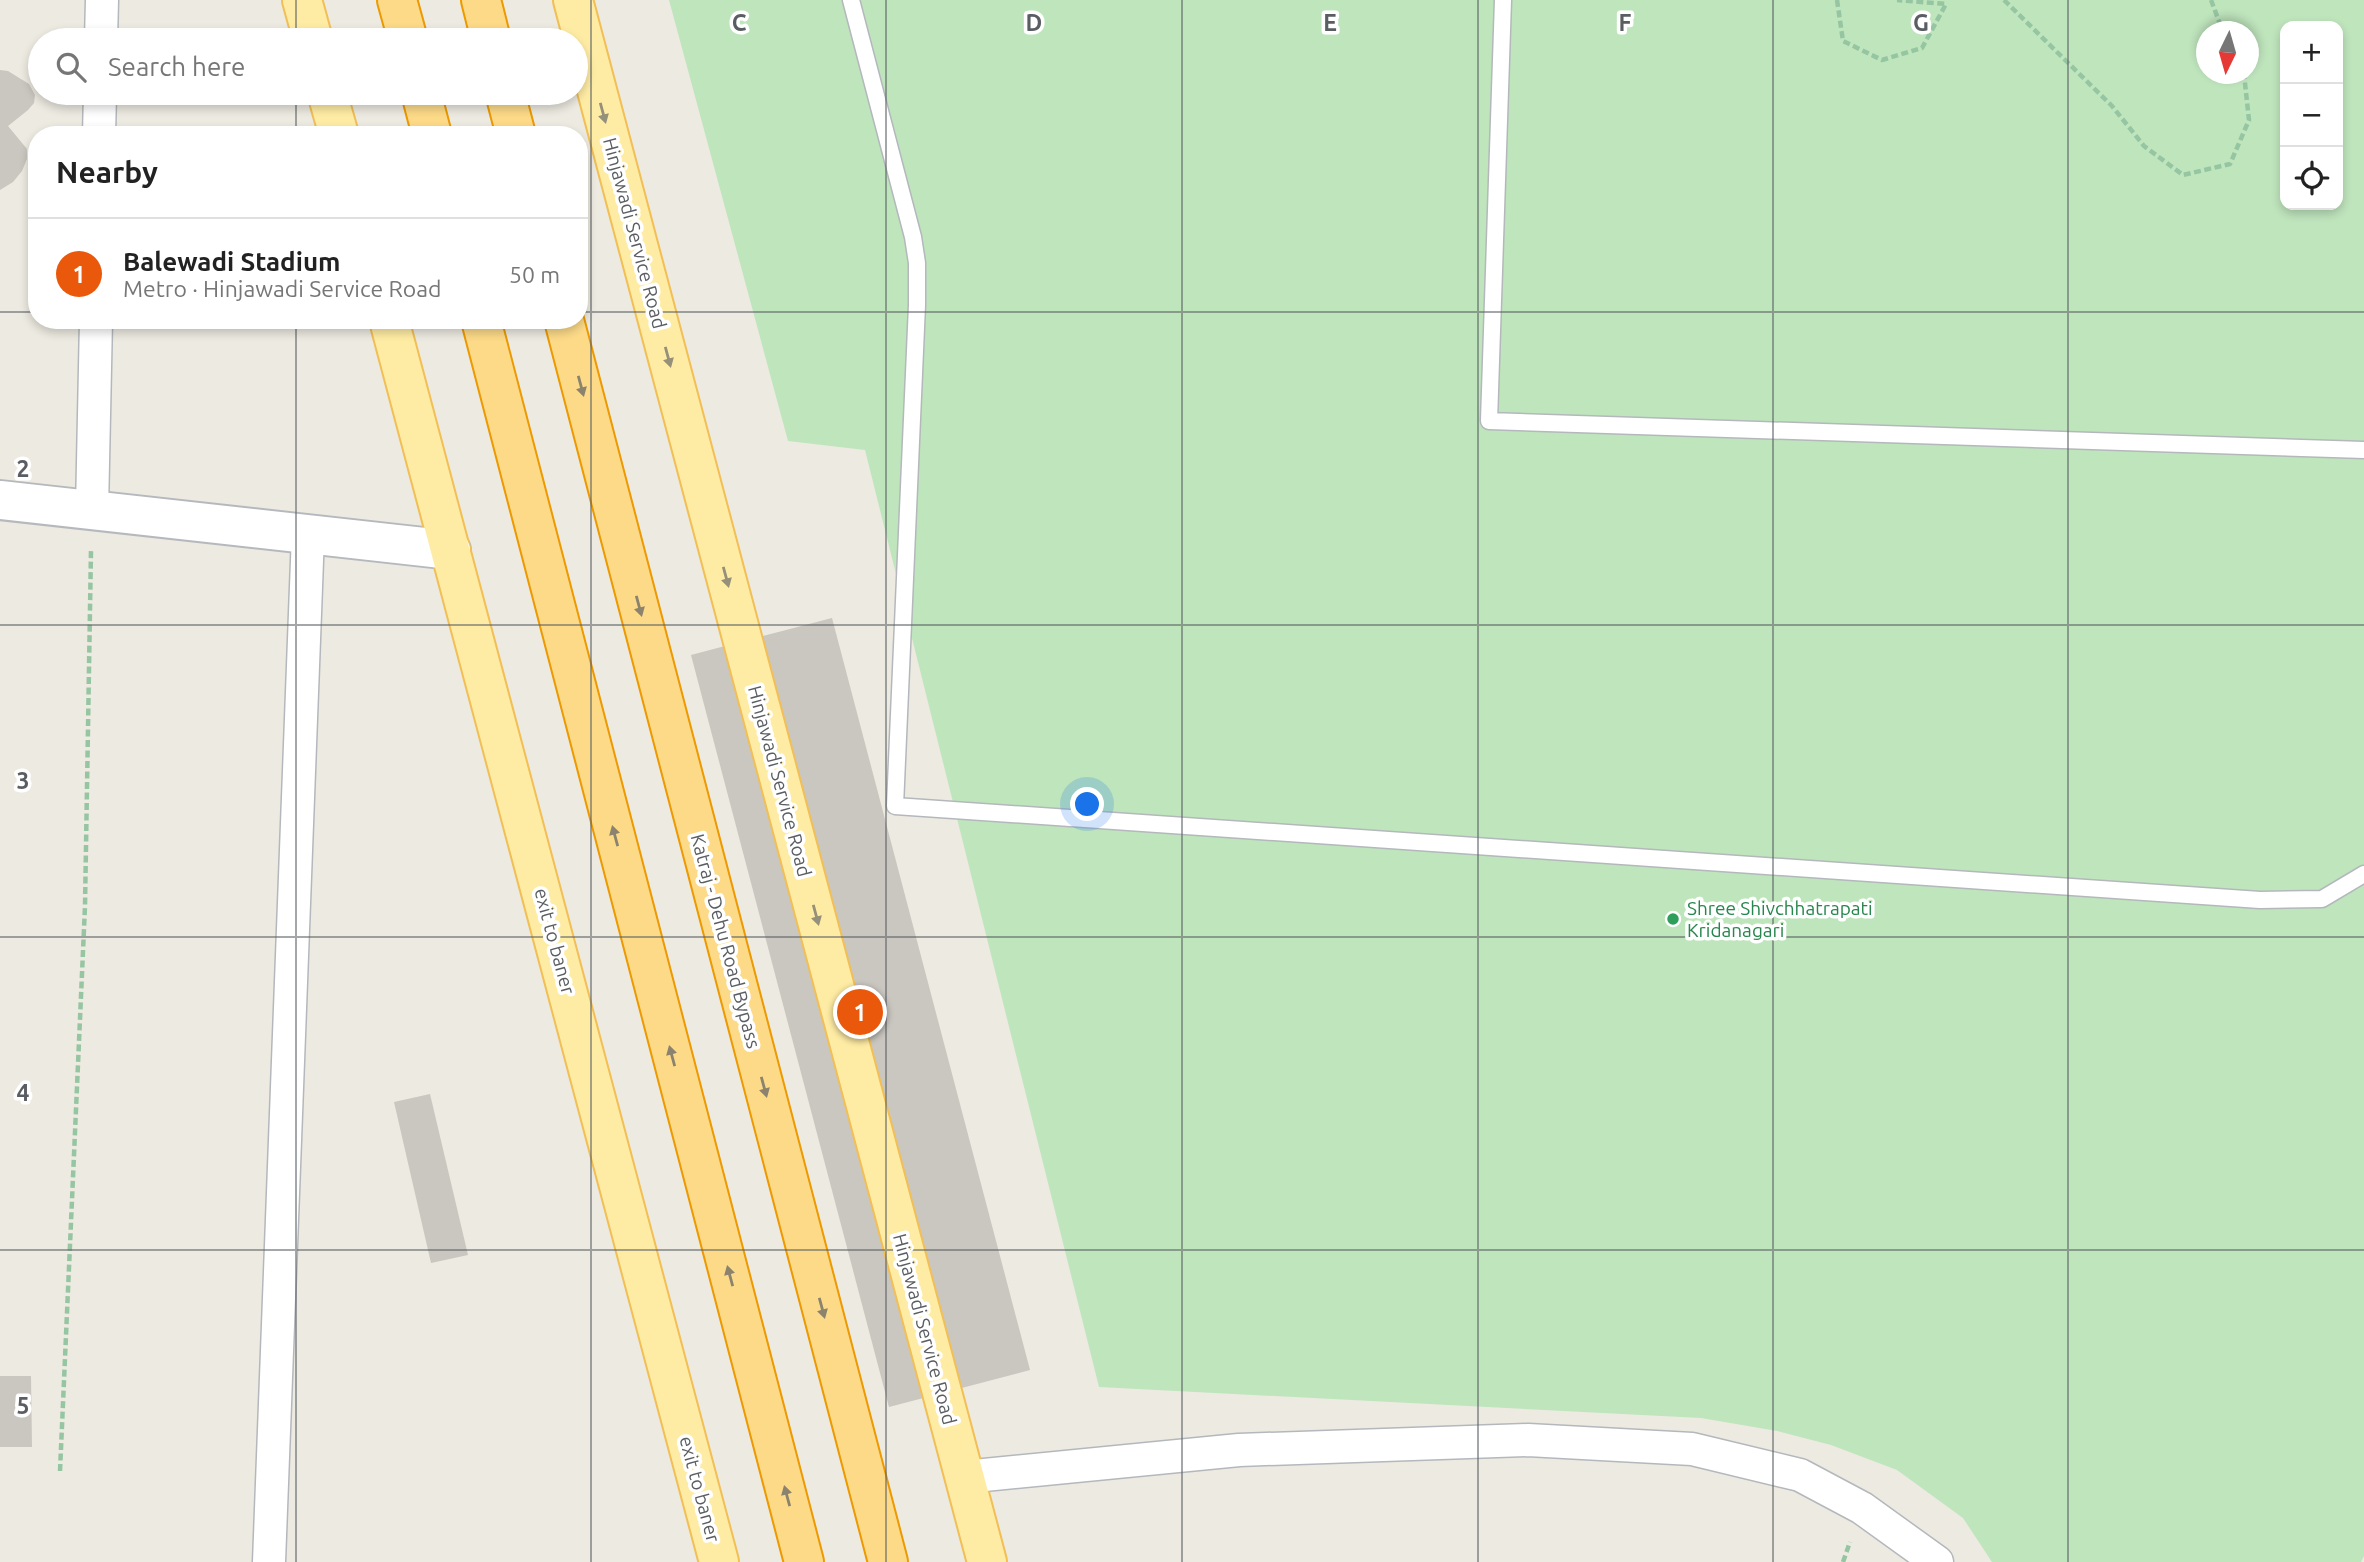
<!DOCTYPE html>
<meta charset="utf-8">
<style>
:root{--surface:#fff;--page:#f2f2f2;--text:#222;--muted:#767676;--line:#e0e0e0;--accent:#ea580c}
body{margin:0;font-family:Ubuntu,sans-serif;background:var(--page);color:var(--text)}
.controls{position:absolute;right:21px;top:21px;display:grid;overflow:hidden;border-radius:14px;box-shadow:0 4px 10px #0003}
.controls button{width:63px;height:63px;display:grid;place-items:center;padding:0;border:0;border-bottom:2px solid var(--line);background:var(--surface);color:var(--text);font:35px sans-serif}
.compass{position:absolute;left:2196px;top:21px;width:63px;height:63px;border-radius:50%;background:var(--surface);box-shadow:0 4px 10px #0003;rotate:185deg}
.you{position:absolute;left:1088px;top:805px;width:24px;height:24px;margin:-18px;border:5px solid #fff;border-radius:50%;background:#1a73e8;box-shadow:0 0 0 10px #1a73e833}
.badge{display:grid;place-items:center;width:46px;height:46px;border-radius:50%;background:var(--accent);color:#fff;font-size:23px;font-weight:700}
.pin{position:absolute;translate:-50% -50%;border:4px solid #fff;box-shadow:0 2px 7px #0006}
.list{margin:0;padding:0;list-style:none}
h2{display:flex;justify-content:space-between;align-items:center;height:91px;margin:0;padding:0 28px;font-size:30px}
h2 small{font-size:23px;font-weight:400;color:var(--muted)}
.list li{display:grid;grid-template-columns:46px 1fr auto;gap:21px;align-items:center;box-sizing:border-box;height:112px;padding:0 28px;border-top:2px solid var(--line)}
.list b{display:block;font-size:26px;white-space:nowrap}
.list p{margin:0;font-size:23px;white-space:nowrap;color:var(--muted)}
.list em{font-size:23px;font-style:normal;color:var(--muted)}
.icon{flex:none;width:38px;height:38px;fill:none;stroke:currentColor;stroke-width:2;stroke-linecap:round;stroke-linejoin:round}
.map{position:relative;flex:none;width:2364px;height:1562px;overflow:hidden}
.search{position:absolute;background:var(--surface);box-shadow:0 4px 10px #0003;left:28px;top:28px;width:560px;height:77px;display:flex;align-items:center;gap:18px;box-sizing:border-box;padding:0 24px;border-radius:38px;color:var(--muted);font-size:26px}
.panel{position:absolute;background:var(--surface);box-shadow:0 4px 10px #0003;left:28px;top:126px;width:560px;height:203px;border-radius:28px}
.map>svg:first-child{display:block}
</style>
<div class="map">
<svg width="2364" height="1562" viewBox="0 0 2364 1562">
<rect width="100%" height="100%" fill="#edeae1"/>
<path fill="#bfe5bd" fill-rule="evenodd" d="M669 0H2364V1556L2361 1562H1992L1963 1518 1897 1470 1831 1445 1777 1431 1701 1418 1099 1387 865 450 788 441ZM2285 26H2338V205H2285ZM2206 32H2248V74H2206Z"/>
<g fill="#cac6c0">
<path d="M0 70 8 71 29 84 35 95 34 103 28 110 8 126 27 149V159L22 171 13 182 0 190Z"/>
<path d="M832 618 1030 1370 889 1407 691 655Z"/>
<path d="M430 1094 468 1255 431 1263 394 1102Z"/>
<path d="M0 1376H31L32 1447H0Z"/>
</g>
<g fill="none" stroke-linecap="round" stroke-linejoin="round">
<g stroke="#b4b8bc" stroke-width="19">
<g id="lane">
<path d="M851 0 913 237 917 263V305L895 806 2260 900 2322 899 2364 874"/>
<path d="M1503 0 1489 421 2364 450"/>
</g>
</g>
<g stroke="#b4b8bc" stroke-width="35">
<g id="street">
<path d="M101 40 102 0"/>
<path d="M99 135 100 93"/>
<path d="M92 510 96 320"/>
<path d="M964 1477 1239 1450 1528 1440 1692 1449 1800 1475 1862 1508 1937 1562"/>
<path d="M269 1562 308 534"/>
</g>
</g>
<g stroke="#b5b9be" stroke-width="42">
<path id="secondary" d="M0 500 451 550"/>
</g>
<g stroke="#f1bf56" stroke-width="42">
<g id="primary">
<path d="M302 0 313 40"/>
<path d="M573 0 987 1562"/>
<path d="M327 93 339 135"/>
<path d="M389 320 719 1562"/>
</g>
</g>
<g stroke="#ed9901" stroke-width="42">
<g id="highway">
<path d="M397 0 408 40"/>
<path d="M481 0 491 40"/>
<path d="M421 93 432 135"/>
<path d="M505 93 516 135"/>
<path d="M481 320 804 1562"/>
<path d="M564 320 888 1562"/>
</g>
</g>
<g stroke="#96c5a2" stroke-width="4.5" stroke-dasharray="7 3.5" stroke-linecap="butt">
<path d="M1837 0 1843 41 1882 60 1922 48 1946 4 1897 0"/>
<path d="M2004 0 2112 106 2144 146 2183 175 2230 164 2249 120 2244 74"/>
<path d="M2211 0 2223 32"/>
<path d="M60 1471 85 906 91 550"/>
<path d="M1843 1562 1850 1542"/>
</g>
<use href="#lane" stroke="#fff" stroke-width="16"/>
<use href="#street" stroke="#fff" stroke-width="32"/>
<use href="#secondary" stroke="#fff" stroke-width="38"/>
<use href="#primary" stroke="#ffeca4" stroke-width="38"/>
<use href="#highway" stroke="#fcda88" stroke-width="38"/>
</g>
<defs><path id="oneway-solid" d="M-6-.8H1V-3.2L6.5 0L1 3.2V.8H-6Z" transform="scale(1.75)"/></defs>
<g fill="#949079">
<use href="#oneway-solid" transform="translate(603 113) rotate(75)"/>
<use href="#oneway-solid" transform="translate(668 357) rotate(75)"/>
<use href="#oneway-solid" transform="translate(726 577) rotate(75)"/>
<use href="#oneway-solid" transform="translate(816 915) rotate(75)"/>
</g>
<g fill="#8b836d">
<use href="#oneway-solid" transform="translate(581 386) rotate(75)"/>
<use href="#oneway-solid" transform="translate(639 606) rotate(75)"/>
<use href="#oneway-solid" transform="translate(615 836) rotate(-105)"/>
<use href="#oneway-solid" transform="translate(672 1056) rotate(-105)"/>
<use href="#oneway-solid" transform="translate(764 1087) rotate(75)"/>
<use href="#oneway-solid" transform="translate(730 1276) rotate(-105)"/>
<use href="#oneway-solid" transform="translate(822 1308) rotate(75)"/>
<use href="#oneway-solid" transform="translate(787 1496) rotate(-105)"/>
</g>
<path fill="none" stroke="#5a5e62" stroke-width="2" stroke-opacity="0.55" d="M296 0V40M591 0V1562M886 0V1562M1182 0V1562M1478 0V1562M1773 0V1562M2068 0V1562M296 93V135M0 312H37M579 312H2364M296 320V1562M0 625H2364M0 937H2364M0 1250H2364"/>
<circle fill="#2e9e5b" stroke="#fff" stroke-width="2.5" cx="1673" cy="919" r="7"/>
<g text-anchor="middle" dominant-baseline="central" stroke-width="7" stroke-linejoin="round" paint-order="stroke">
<g font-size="19" fill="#5a5e62" stroke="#fff">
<text transform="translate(635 233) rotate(75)">Hinjawadi Service Road</text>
<text transform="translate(780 781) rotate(75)">Hinjawadi Service Road</text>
<text transform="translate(555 941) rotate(75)">exit to baner</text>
<text transform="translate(726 941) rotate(75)">Katraj - Dehu Road Bypass</text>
<text transform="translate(925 1329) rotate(75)">Hinjawadi Service Road</text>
<text transform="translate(700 1489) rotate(75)">exit to baner</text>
</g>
<g font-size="19" fill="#27864d" stroke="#fff" text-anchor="start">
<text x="1687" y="908">Shree Shivchhatrapati<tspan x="1687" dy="22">Kridanagari</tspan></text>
</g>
</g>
<g font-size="23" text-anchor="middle" font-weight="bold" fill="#5a5e62" stroke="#fff" stroke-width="7" stroke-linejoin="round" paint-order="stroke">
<text x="739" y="31">C</text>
<text x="1034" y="31">D</text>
<text x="1330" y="31">E</text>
<text x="1625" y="31">F</text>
<text x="1921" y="31">G</text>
<text x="23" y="477">2</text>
<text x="23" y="789">3</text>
<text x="23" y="1101">4</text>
<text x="23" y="1414">5</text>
</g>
</svg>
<div class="controls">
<button>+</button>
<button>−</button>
<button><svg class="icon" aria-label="locate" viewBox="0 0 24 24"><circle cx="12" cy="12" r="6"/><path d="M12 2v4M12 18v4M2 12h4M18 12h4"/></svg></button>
</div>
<svg class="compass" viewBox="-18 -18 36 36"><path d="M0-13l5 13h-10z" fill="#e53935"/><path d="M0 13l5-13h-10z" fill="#767676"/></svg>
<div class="you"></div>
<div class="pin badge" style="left:860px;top:1012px">1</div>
<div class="search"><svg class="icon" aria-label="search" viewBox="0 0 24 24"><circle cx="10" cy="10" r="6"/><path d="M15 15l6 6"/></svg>Search here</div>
<section class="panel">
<h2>Nearby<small></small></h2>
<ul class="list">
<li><span class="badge">1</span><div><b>Balewadi Stadium</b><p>Metro · Hinjawadi Service Road</p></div><em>50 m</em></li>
</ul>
</section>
</div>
